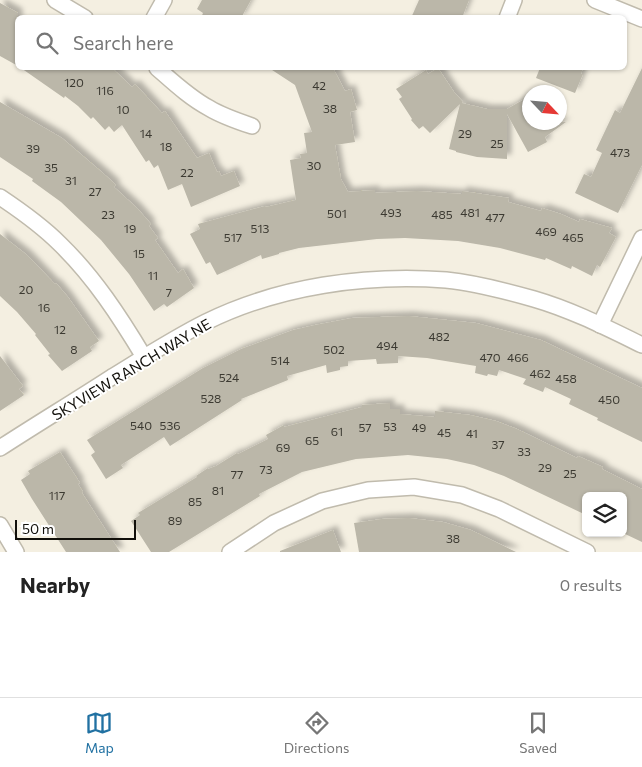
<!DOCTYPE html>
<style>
:root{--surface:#fff;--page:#f2f2f2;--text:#222;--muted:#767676;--line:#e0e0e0;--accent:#2171a2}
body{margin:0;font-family:Commissioner,sans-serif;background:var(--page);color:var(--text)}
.controls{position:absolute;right:15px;bottom:15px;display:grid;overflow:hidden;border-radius:8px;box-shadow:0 1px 4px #0004}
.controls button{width:45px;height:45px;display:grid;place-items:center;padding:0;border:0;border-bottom:1px solid var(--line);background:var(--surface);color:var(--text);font:25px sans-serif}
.compass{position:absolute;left:522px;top:85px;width:45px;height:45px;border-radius:50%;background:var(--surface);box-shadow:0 1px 4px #0004;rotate:116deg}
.scale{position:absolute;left:15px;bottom:12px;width:121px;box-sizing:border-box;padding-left:5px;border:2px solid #12100b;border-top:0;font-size:14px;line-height:18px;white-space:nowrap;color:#12100b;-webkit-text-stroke:4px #fff;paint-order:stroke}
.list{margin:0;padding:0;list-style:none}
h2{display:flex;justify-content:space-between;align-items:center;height:65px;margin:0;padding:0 20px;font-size:21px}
h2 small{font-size:16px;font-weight:400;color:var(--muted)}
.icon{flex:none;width:28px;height:28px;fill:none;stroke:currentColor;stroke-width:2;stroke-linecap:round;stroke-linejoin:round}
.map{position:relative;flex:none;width:642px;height:552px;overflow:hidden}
.search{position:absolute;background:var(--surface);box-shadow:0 1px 4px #0004;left:15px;right:15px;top:15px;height:55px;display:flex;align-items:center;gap:12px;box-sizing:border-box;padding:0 18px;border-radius:8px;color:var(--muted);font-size:19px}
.sheet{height:145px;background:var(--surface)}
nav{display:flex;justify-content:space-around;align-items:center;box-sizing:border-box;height:70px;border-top:1px solid var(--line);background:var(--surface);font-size:14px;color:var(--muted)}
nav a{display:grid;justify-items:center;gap:2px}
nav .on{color:var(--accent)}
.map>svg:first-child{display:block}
</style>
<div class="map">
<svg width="642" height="552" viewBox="0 0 642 552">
<defs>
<filter id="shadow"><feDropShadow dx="4.5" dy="-4.5" stdDeviation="2.5" flood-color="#0004"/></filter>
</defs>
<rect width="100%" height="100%" fill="#f4efe1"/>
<g fill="#bbb7a9" filter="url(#shadow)">
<path d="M202 0H251L241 18H201L203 13 197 9Z"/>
<path d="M419 0H469L462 18H411Z"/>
<path d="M0 3 18 13V66L0 56Z"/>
<path d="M21 68H112L132 87 135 84 162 113 165 111 197 158 209 153 217 172 219 171 221 176 234 171 240 186 191 207 182 184 168 190 158 165 154 168 149 160 146 162 122 125 114 132 109 126 105 130 93 117 91 119 78 106 65 96 64 98Z"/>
<path d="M269 68H333L345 91 351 89 357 110 350 112 355 142 335 145 341 179 348 192 375 190V193L417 191 462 194V191L509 198 508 202 541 211 542 208 561 214 579 222 580 219 612 228 609 233 616 237 600 267 597 265 592 276 572 266 571 269 546 258 545 260 500 248 458 241 405 238 377 239 299 248 279 253V254L262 259 261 255 217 275 210 262 206 264 190 234 200 229 198 224 265 206 266 207 296 200 290 160 301 158 300 154 307 153 304 133 312 132 295 85Z"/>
<path d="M438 68 454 92 463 102 462 103 487 109H507L530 96V122H566L545 137 547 142 528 152 507 114V159L477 157 456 152V151L449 149 460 104 430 133 423 126 419 129 411 120 412 119 399 99 402 97 396 89 426 70 428 74Z"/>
<path d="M540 68H583L581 74H583L575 93 536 78Z"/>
<path d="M642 68V165L618 213 575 193 584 174 591 177 602 153 596 150 615 110 620 113Z"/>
<path d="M0 102 62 138 104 174 116 185 114 187 137 208 151 224 149 226 158 238 155 240 178 273 183 269 194 288 167 307 164 304 154 311 129 274 101 240 61 202 32 181 33 179 0 157Z"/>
<path d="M0 234 27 255 55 284 56 283 68 297 99 341 90 347 92 351 62 371 48 355 50 354 35 335 36 334 17 312 0 296Z"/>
<path d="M409 316 476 323 541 340 642 388V442L597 420 598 418 569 404 571 399 545 387 543 392 523 384 526 379 499 370 497 376 488 374 487 376 475 373 476 366 427 358 398 356V363L377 364 376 359 348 361V366L340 367V370L327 373 326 365 287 376 288 380 241 399 242 400 170 446 164 437 121 465 123 468 106 479 91 455 95 452 87 440 203 368 241 349 293 330 315 325 352 318Z"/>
<path d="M0 356 23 386 19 389 24 395 0 411Z"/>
<path d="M390 403V409H400V414L435 417V411L470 415 496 421 517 429 577 458 578 456 603 467 602 469 642 489V542L623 533V496H586V515L504 476 474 465 447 459 408 455 356 459 302 472 259 494 260 496 169 552H151L131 521 140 515 138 513 197 477 196 476 208 468V469L216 466 237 453 238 454 268 439 266 435 284 425V427L362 407V405Z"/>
<path d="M60 452 80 483 78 484 83 492 82 493 120 552H66L32 499 21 480 30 474 28 471Z"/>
<path d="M409 518 443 522 471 530 516 552H359L354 523 382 519Z"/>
<path d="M333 530 341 552H280V551Z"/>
</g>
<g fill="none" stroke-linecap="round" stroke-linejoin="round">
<g stroke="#c0bbad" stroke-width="18">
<g id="minor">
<path d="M55 0 85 18"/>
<path d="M595 0 642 19"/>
<path d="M154 18 164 0"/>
<path d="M507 18 514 0"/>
<path d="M157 68C173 82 190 98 209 108 222 116 237 121 252 126"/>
<path d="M0 197C21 211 42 226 60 244 94 277 120 317 144 357"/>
<path d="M600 325 642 238"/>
<path d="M0 448C37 424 75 401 112 377 143 358 174 338 206 322 279 286 366 274 446 280 475 283 506 291 534 299 572 310 607 328 642 345"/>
<path d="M0 525 16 552"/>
<path d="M230 552 274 523 322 501 368 490 414 487 462 495 499 509 587 552"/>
</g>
</g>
<use href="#minor" stroke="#fff" stroke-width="15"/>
</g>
<g text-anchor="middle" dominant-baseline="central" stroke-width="4" stroke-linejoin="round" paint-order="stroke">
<g font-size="12" fill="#3c3a32">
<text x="74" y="82">120</text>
<text x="319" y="85">42</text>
<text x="105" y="90">116</text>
<text x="330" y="108">38</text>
<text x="123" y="109">10</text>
<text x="146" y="133">14</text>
<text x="465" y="133">29</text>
<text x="497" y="143">25</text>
<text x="166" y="146">18</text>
<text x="33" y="148">39</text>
<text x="620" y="152">473</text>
<text x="314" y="165">30</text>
<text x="51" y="167">35</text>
<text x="187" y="172">22</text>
<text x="71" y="180">31</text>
<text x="95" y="191">27</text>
<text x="391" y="212">493</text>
<text x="470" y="212">481</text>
<text x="337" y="213">501</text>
<text x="108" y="214">23</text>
<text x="442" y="214">485</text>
<text x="495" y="217">477</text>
<text x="130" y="228">19</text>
<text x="260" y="228">513</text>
<text x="546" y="231">469</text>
<text x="233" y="237">517</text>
<text x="573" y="237">465</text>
<text x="139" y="253">15</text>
<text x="153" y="275">11</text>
<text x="26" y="289">20</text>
<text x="169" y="292">7</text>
<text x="44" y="307">16</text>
<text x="60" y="329">12</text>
<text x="439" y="336">482</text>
<text x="387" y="345">494</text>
<text x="74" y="349">8</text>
<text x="334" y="349">502</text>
<text x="490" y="357">470</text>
<text x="518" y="357">466</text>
<text x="280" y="360">514</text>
<text x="540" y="373">462</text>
<text x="229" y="377">524</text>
<text x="566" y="378">458</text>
<text x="211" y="398">528</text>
<text x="609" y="399">450</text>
<text x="141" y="425">540</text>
<text x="170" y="425">536</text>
<text x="390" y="426">53</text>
<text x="365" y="427">57</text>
<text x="419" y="427">49</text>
<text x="337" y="431">61</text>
<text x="444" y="432">45</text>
<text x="472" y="433">41</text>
<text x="312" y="440">65</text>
<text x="498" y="444">37</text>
<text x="283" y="447">69</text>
<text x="524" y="451">33</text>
<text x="545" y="467">29</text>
<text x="266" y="469">73</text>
<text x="570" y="473">25</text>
<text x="237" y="474">77</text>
<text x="218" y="490">81</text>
<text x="57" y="495">117</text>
<text x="195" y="501">85</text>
<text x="175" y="520">89</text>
<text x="453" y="538">38</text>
</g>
<g font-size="15" fill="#12100b" stroke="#fff">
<text transform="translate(131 369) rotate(-31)">SKYVIEW RANCH WAY NE</text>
</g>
</g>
</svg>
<div class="controls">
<button><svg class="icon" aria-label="layers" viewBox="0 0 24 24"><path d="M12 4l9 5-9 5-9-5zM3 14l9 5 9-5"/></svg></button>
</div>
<svg class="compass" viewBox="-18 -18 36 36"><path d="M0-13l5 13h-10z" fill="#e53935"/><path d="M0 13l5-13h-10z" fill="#767676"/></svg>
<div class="scale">50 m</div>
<div class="search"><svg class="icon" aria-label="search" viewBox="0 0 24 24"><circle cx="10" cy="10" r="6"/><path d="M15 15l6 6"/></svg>Search here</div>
</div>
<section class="sheet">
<h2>Nearby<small>0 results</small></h2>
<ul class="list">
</ul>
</section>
<nav>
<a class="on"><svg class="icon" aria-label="map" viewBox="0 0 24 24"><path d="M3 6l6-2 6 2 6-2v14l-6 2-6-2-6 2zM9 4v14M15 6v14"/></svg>Map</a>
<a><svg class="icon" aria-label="directions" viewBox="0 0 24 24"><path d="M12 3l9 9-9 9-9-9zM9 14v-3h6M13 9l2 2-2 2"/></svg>Directions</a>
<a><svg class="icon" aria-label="saved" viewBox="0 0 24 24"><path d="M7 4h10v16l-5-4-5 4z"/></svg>Saved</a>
</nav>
